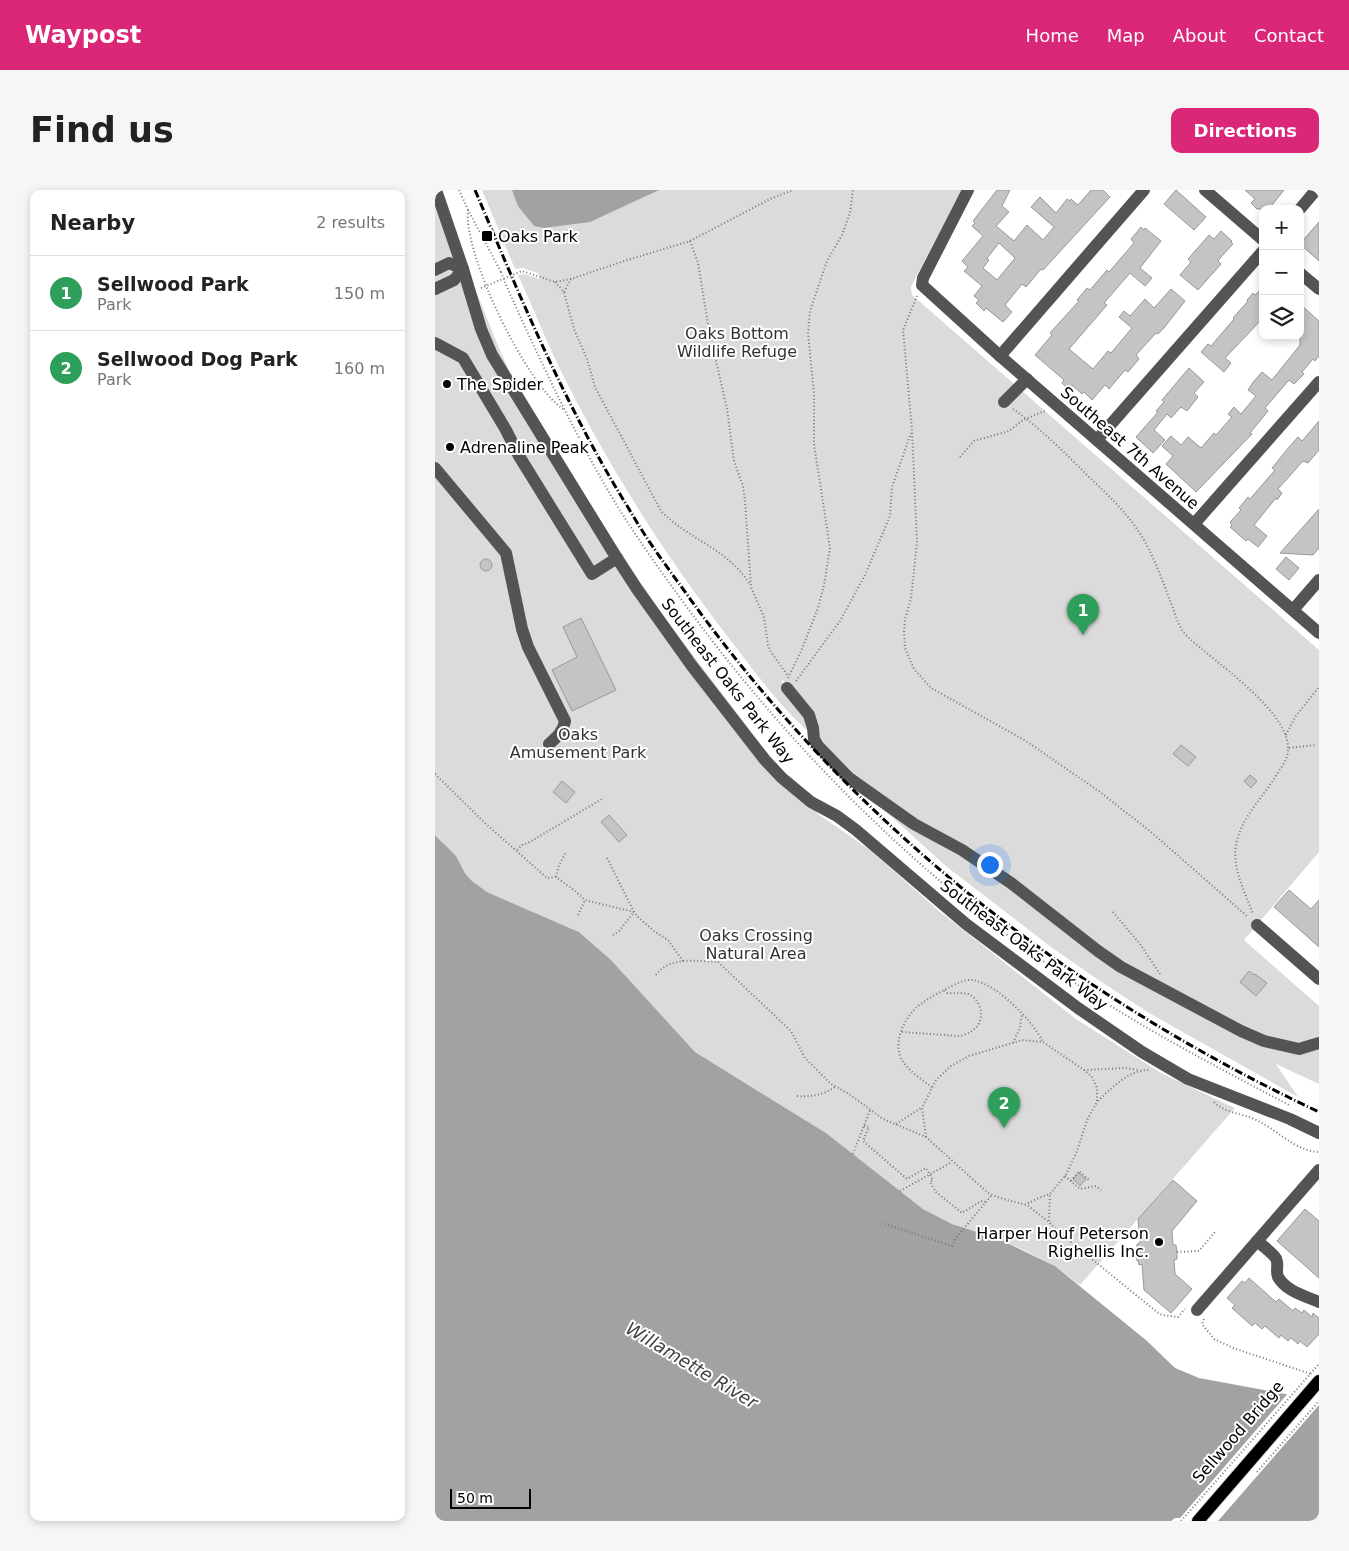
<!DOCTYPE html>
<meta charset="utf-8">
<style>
:root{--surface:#fff;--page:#f6f6f6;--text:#222;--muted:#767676;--line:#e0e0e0;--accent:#db2777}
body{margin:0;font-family:"DejaVu Sans",sans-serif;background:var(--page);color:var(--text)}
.controls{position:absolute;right:15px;top:15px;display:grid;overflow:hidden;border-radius:10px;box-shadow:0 2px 8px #0003}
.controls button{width:45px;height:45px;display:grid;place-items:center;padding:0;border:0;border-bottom:1px solid var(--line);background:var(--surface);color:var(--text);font:25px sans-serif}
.scale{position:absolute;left:15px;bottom:12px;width:81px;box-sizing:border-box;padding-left:5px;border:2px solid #000;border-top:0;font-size:14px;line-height:18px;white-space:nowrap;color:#000;-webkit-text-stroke:4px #fff;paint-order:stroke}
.you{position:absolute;left:554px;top:674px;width:18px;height:18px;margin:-12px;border:4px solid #fff;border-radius:50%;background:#1a73e8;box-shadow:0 0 0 8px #1a73e833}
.badge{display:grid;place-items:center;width:32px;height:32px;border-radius:50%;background:var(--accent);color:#fff;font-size:16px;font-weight:700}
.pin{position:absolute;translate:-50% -41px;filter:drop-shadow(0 1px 2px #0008)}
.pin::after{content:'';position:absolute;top:26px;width:18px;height:15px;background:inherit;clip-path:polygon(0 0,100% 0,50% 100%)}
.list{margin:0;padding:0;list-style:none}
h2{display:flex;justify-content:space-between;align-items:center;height:65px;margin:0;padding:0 20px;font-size:21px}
h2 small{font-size:16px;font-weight:400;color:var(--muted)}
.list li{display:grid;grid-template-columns:32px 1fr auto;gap:15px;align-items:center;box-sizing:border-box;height:75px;padding:0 20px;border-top:1px solid var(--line)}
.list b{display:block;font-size:19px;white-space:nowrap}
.list p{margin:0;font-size:16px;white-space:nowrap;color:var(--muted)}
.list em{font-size:16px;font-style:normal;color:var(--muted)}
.icon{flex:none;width:28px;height:28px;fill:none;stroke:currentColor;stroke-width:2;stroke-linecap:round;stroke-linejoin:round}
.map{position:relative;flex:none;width:884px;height:1331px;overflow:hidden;border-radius:10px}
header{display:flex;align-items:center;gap:30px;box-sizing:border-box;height:70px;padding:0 25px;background:var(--accent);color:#fff}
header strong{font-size:24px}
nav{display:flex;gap:28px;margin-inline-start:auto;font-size:18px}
.intro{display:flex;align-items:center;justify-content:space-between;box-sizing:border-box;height:120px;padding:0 30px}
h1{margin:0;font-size:35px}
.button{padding:12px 22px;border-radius:10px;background:var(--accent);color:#fff;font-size:18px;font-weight:700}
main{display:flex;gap:30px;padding:0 30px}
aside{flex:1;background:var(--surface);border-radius:10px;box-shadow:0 2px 8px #0003}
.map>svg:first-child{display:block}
</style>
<header>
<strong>Waypost</strong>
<nav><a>Home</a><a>Map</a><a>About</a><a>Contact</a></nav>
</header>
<div class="intro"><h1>Find us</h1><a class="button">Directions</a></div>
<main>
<aside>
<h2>Nearby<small>2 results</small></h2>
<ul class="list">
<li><span class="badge" style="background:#2e9e5b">1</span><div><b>Sellwood Park</b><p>Park</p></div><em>150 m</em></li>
<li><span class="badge" style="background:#2e9e5b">2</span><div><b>Sellwood Dog Park</b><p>Park</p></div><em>160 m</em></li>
</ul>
</aside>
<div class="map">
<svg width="884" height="1331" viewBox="0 0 884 1331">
<rect width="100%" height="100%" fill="#fff"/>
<g fill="#dbdbdb">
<path d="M0 0 64 158 76 185 115 250 201 386 233 432 329 559 383 624 435 660 504 721 641 829 726 883 800 918 645 1095 620 1076 593 1062 564 1049 517 1034 488 1019 391 943 260 862 176 770 144 742 52 702 37 691 5 649 0 645Z"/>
<path d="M47 0H526L476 97 477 105 884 460V662L809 750 884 816V894L841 874 863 907 714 823 662 789 616 757 512 677 448 619 383 547 381 529 347 489 348 498 370 526 374 542C343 515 318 479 293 447 228 363 170 271 123 175 109 146 97 115 83 85L89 84 105 89 103 83 88 78 80 79Z"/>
</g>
<g fill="#a2a2a2">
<path d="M77 0H224L155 32 109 38 99 36 83 16Z"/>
<path d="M0 645 21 666 30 683 37 691 52 702 144 742 176 770 260 862 391 943 488 1019 517 1034 564 1049 620 1076 712 1151 740 1178 764 1188 850 1204H884V1331H7L0 1326Z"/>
</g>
<path fill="#fff" d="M855 1201H884V1215L783 1331H736L740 1328H745Z"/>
<g fill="#c4c4c4" stroke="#989898" fill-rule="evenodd">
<path d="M562 0H575L567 16 574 22 561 36 579 51 592 35 608 50 619 37 596 17 605 7 621 23 632 9 635 11 636 9 643 15 656 0H668L675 7 608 80 606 79 591 97 587 94 570 115 577 122 568 132 551 118 549 121 541 113 544 110 539 106 547 96 529 81 533 77 527 71 548 46 537 36 540 33 538 31ZM564 53 580 68 562 90 548 78 554 70 552 69 553 67Z"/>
<path d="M741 0 771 27 759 40 729 14Z"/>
<path d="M810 0H849L834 19H822L816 13 820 9Z"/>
<path d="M884 32V71L865 54Z"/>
<path d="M706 37 709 40 710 38 726 51 705 78 717 88 710 96 695 83 669 113 672 115 634 159 658 179 673 161 676 163 697 138 684 127 689 121 695 126 710 109 719 118 736 99 750 111 729 138 723 144 721 143 701 165 704 169 693 182 690 180 674 199 670 195 657 210 649 202 647 204 637 195 633 199 627 193 629 190 600 165 617 145 615 143 644 111 642 110 652 98 655 100 672 80 674 82 699 53 696 49Z"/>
<path d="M786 41 797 51 796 52 798 54 785 68 783 71 786 74 763 100 745 85 756 72 753 69 774 45 779 49Z"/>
<path d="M828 97V128L790 168 796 173 789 182 766 162 773 154 776 156 799 129 798 128 813 111 812 110 818 103 820 105Z"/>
<path d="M865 114 884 131V166L880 171 878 169 867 182 869 184 859 194 854 190 830 218 833 221 815 243 817 244 761 302 731 274 738 266 727 256 736 246 746 255 753 247 766 258 779 243 781 245 797 227 793 224 799 217 806 224 821 206 813 200 819 191 827 182 837 190 865 155Z"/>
<path d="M754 178 769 192 759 203 763 207 752 221 746 217 736 228 732 224 719 240 730 250 718 263 701 247 723 222 721 221 729 212 727 210Z"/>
<path d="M884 231V260L873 273 868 271 843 299 847 303 842 310 841 308 819 335 832 346 823 357 813 349 811 351 795 337 797 335 795 332 806 320 804 318 813 307 815 309 840 280 837 278 855 256 863 247 867 251Z"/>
<path d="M884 319V358L878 365 845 363Z"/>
<path d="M851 367 864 378 854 390 841 379Z"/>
<circle cx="51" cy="375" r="6"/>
<path d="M146 428 181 500 137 521 117 480 142 467 128 437Z"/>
<path d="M746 555 761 567 753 576 738 564Z"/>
<path d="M815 585 822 591 816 598 809 591Z"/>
<path d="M127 591 140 602 131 613 118 602Z"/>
<path d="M174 625 192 645 184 652 166 632Z"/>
<path d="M854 700 876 719 884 710V757L839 717Z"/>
<path d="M814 781 819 785 820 784 832 793 821 806 805 792Z"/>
<path d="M644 983 651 989 645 996 638 989Z"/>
<path d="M738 990 762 1011 737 1041 738 1055H741L742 1062V1069L739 1070 740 1084 757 1099 736 1123 709 1100 707 1074 704 1075 703 1070 702 1071 701 1058H702V1054L705 1053 703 1029Z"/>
<path d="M870 1019 884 1031V1088L842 1051Z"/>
<path d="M814 1088 841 1112 844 1109 858 1121 860 1118 867 1123 869 1120 877 1127 878 1123 884 1128V1144L872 1157 865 1151 863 1154 856 1148 853 1151 846 1145 844 1148 830 1136 827 1139 820 1133 817 1136 797 1118 800 1115 792 1108 807 1091 810 1093Z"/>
</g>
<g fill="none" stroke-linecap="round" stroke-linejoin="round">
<g stroke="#dbdbdb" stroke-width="14">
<path id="major" d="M763 1331 884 1191"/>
</g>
<g stroke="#767676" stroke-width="2" stroke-dasharray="1 2.5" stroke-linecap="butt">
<path d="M24 0 33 20 66 82"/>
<path d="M33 20C28 64 91 194 128 219"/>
<path d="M255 51 263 73 274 140 292 219 299 271 308 296 310 311 316 397 329 427 333 455 336 462 353 486"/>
<path d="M120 92 129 102 139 139 152 169 160 197 226 321C254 350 294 359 315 395"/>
<path d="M71 95C103 166 136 237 175 304 199 344 226 382 254 420 360 564 488 691 637 791 707 838 780 876 854 915"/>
<path d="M46 98 87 81 120 92 136 89 186 72 255 51 335 9 358 0"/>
<path d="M129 102 136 89"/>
<path d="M482 106 468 140 477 240 482 352 476 409 470 429 469 442 470 458 479 479 496 498 591 551 665 602 716 642 813 727"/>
<path d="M578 219C605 238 628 261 651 284 673 305 696 326 710 352 720 370 727 389 734 408 740 421 742 438 754 448 780 472 852 520 853 557 854 568 847 576 842 584 834 598 823 610 814 624 789 663 803 685 818 724"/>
<path d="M525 267 539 251 574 241 588 230 610 221"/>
<path d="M353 488 367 459 383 418 389 395 395 358 379 254V204L373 143 375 121 392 71 407 45 415 23 418 0"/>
<path d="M361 491 405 431 430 385 455 326 457 297 476 243"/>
<path d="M851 545 860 527 884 497"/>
<path d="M854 558 881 555"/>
<path d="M0 584 51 634 112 688 121 687 139 700 150 710 199 722"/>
<path d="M82 660 87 655 93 653 167 609"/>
<path d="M172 668 199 722 204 728 219 741 233 750 248 771"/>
<path d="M121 687 124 675 131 662"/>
<path d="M678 722 705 754 725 784"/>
<path d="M143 725 150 710"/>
<path d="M178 745 184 741 199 722"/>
<path d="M221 785C234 766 263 771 283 772L356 841 370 868 396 894 414 904 448 929 491 947 553 1003 568 1009 592 1015 614 1032 626 1044 722 1122 727 1125 743 1127 750 1119"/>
<path d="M467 842 523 846C539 844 551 832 544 815 542 810 538 806 533 804 526 802 519 804 512 803L509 800"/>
<path d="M578 853 585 838 587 824"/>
<path d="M649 880 690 878 704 880"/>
<path d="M497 897C486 889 472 880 466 868 458 851 470 827 483 816 492 809 503 803 513 798 520 794 530 789 538 790 563 795 597 830 608 852"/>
<path d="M362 906C376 907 388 905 400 897"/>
<path d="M663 911C676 898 695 879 715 880"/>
<path d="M779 912C790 923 805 923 819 929 841 938 859 961 884 962"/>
<path d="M461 934 486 918"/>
<path d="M429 936 434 937 428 951 472 989 491 978 498 990 495 992 501 1002 527 1023 546 1011 551 1012"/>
<path d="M491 947 487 918 501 890 516 876 534 866 587 850 608 852 649 880 657 887 662 898V912L652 930 642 961 631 985 615 1004 601 1009 592 1014"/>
<path d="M418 964 435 920"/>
<path d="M630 986 645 999 661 996 666 1000"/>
<path d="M636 991 644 981 654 990"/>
<path d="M465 1001 517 972"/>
<path d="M614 1031 615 1004"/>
<path d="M450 1034 517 1056 520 1049 556 1006"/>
<path d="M742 1062 764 1061 780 1042"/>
<path d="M769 1129 767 1134 779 1149 798 1158 876 1184"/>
<path d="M822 1282 884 1211"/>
</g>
<g stroke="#545454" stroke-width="12">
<path d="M1 0 28 79 46 139 57 165 178 362 202 399 257 476 330 570 347 588 376 612 402 626 421 640 531 734 643 818 707 862 753 889 855 929 884 943"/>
<path d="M533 0 488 88 487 95 565 166 884 443"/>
<path d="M770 0 828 50"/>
<path d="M865 19 881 0"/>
<path d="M0 80 14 73 28 79 19 90 0 99"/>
<path d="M865 83 884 99"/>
<path d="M0 153 28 168 71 240 84 266 157 384 182 368"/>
<path d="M565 166 709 0"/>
<path d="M569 212 592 189"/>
<path d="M662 250 828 61"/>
<path d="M0 278 71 363 87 439 93 457 130 531C128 542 122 547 114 554"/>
<path d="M759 334 884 192"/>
<path d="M858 420 884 390"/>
<path d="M352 498 374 525 378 538 379 549 383 556 414 588 479 634 527 660 576 693 663 761 686 777 806 841 829 851 864 859 884 853"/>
<path d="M822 735 884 789"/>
<path d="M822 1051C828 1056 835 1061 840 1067 845 1073 840 1080 843 1087 851 1101 870 1106 884 1112"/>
<path d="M762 1120 884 980"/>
</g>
<use href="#major" stroke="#000" stroke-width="12"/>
<path stroke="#000" stroke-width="3" stroke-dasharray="8 2.5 1 2.5" stroke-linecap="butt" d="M40 0C86 109 131 218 194 319 210 347 229 373 248 399 413 631 628 801 884 922"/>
<g stroke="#767676" stroke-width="2" stroke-dasharray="1 2.5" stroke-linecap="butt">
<path d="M66 82 71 95"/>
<path d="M746 1331 884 1174"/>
</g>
</g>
<g fill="#000" stroke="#fff" stroke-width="2">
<rect x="46" y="40" width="12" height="12" rx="2.5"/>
<circle cx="12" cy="194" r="5"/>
<circle cx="15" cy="257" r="5"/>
<circle cx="724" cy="1052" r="5"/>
</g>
<g text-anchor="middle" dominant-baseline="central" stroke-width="4" stroke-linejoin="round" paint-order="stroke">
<g font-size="16" fill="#000" stroke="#fff" text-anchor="start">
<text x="63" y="46">Oaks Park</text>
<text x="22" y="194">The Spider</text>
<text x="25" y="257">Adrenaline Peak</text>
<text x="714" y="1043" text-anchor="end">Harper Houf Peterson<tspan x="714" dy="18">Righellis Inc.</tspan></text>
</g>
<g font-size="16" fill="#323232" stroke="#fff">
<text x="302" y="143">Oaks Bottom<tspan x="302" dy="18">Wildlife Refuge</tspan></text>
<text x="143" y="544">Oaks<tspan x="143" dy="18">Amusement Park</tspan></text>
<text x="321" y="745">Oaks Crossing<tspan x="321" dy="18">Natural Area</tspan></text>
</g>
<g font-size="16" fill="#000" stroke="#fff">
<text transform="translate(695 258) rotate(41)">Southeast 7th Avenue</text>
<text transform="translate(293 491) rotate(52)">Southeast Oaks Park Way</text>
<text transform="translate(589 755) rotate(37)">Southeast Oaks Park Way</text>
<text transform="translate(803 1242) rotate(-49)">Sellwood Bridge</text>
</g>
<g font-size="18" font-style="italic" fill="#434343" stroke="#fff">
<text transform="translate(257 1175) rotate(31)">Willamette River</text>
</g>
</g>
</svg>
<div class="controls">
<button>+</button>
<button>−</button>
<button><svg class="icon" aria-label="layers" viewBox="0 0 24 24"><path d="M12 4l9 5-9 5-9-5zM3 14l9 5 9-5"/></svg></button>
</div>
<div class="scale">50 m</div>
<div class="you"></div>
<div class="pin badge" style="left:648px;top:445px;background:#2e9e5b">1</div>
<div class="pin badge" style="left:569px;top:938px;background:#2e9e5b">2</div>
</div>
</main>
